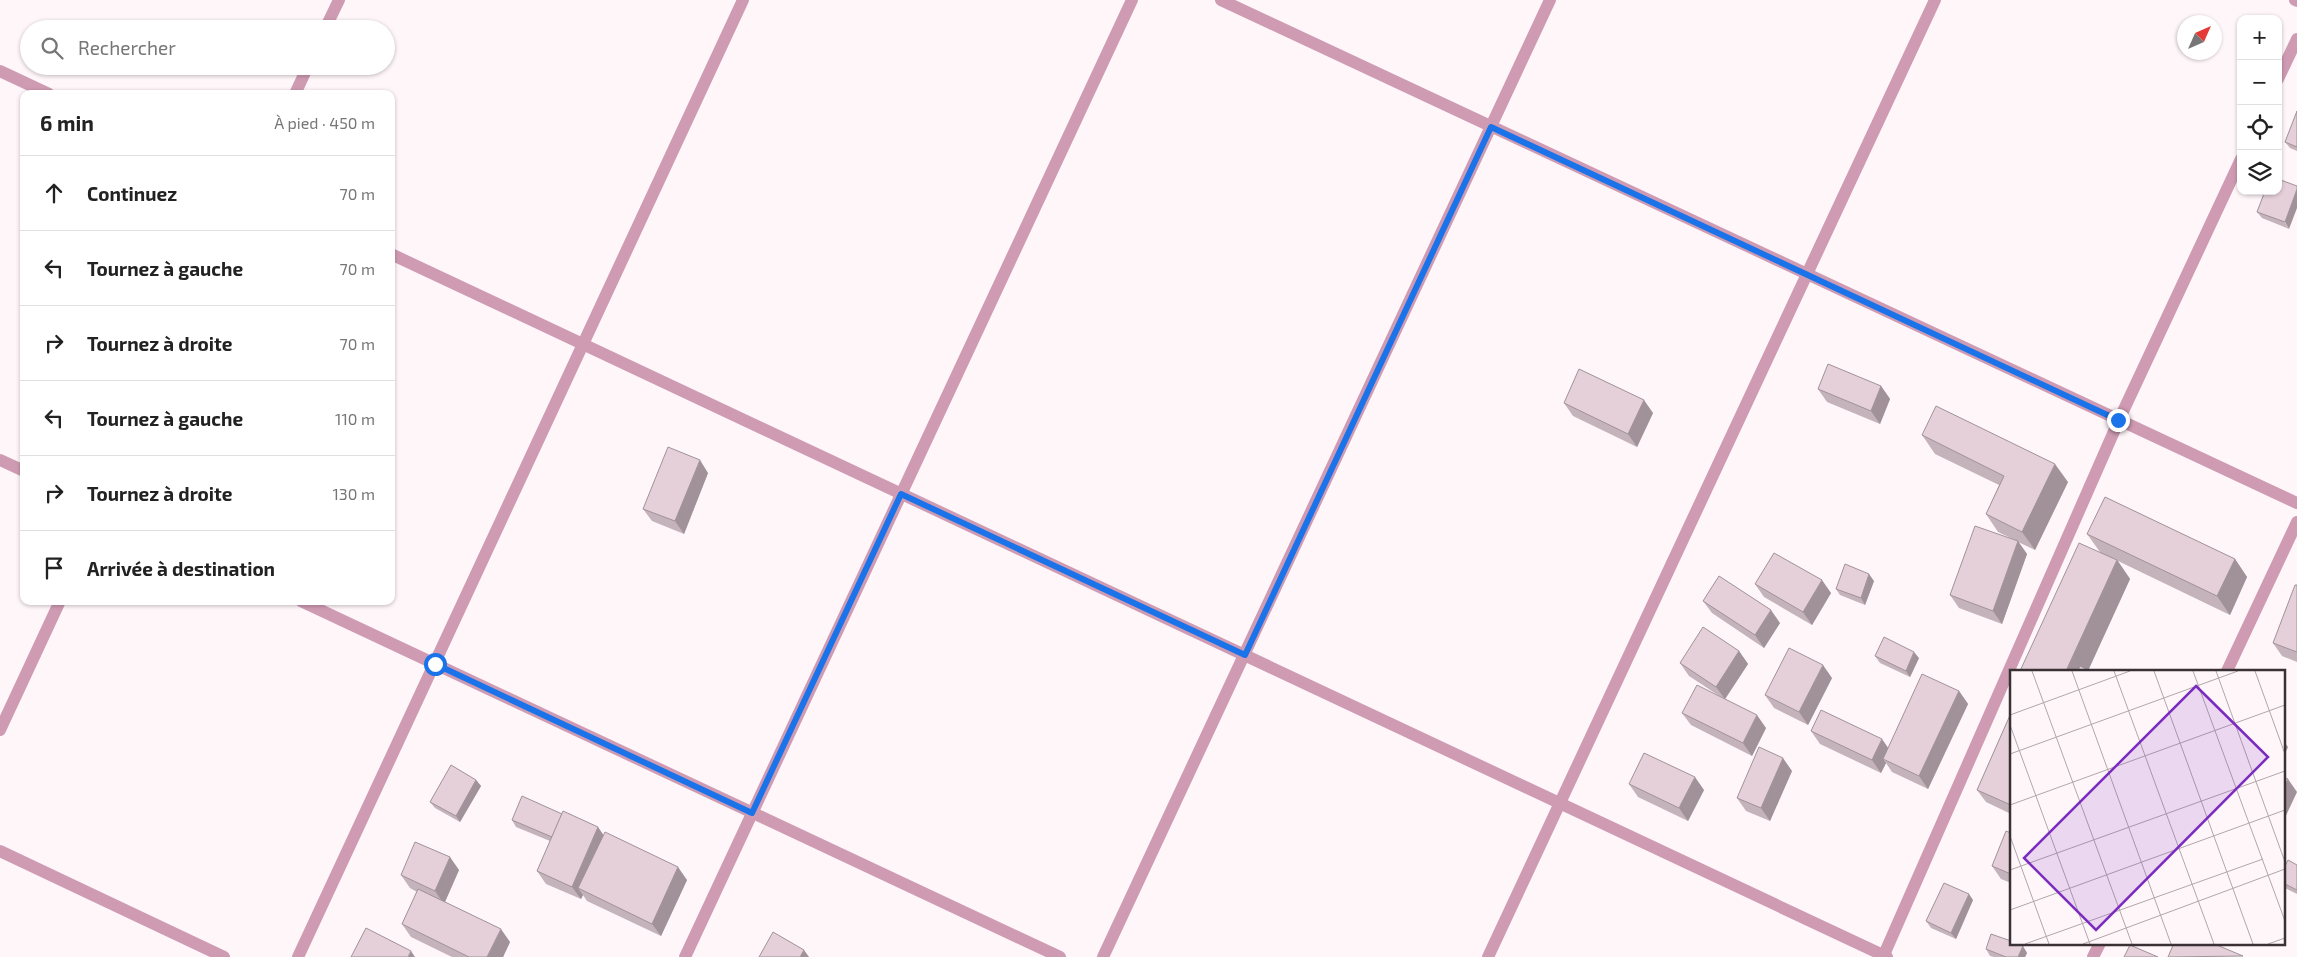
<!DOCTYPE html>
<html lang="fr">
<meta charset="utf-8">
<style>
:root{--surface:#fff;--page:#f6f6f6;--text:#222;--muted:#767676;--line:#e0e0e0}
body{margin:0;font-family:"Exo 2",sans-serif;background:var(--page);color:var(--text)}
.controls{position:absolute;right:15px;top:15px;display:grid;overflow:hidden;border-radius:10px;box-shadow:0 1px 4px #0004}
.controls button{width:45px;height:45px;display:grid;place-items:center;padding:0;border:0;border-bottom:1px solid var(--line);background:var(--surface);color:var(--text);font:25px sans-serif}
.compass{position:absolute;left:2177px;top:15px;width:45px;height:45px;border-radius:50%;background:var(--surface);box-shadow:0 1px 4px #0004;rotate:45deg}
.stop{position:absolute;width:15px;height:15px;margin:-11px;border:4px solid #1a73e8;border-radius:50%;background:#fff}
.stop.end{background:#1a73e8;border-color:#fff;box-shadow:0 1px 5px #0008}
.list{margin:0;padding:0;list-style:none}
h2{display:flex;justify-content:space-between;align-items:center;height:65px;margin:0;padding:0 20px;font-size:21px}
h2 small{font-size:16px;font-weight:400;color:var(--muted)}
.list li{display:grid;grid-template-columns:32px 1fr auto;gap:15px;align-items:center;box-sizing:border-box;height:75px;padding:0 20px;border-top:1px solid var(--line)}
.list b{display:block;font-size:19px;white-space:nowrap}
.list em{font-size:16px;font-style:normal;color:var(--muted)}
.icon{flex:none;width:28px;height:28px;fill:none;stroke:currentColor;stroke-width:2;stroke-linecap:round;stroke-linejoin:round}
.map{position:relative;flex:none;width:2297px;height:957px;overflow:hidden}
.search{position:absolute;background:var(--surface);box-shadow:0 1px 4px #0004;left:20px;top:20px;width:375px;height:55px;display:flex;align-items:center;gap:12px;box-sizing:border-box;padding:0 18px;border-radius:28px;color:var(--muted);font-size:19px}
.panel{position:absolute;background:var(--surface);box-shadow:0 1px 4px #0004;left:20px;top:90px;width:375px;height:515px;border-radius:10px}
.map>svg:first-child{display:block}
</style>
<div class="map">
<svg width="2297" height="957" viewBox="0 0 2297 957">
<rect width="100%" height="100%" fill="#fff6fa"/>
<g fill="none" stroke-linecap="round" stroke-linejoin="round">
<g stroke="#cf9bb3" stroke-width="12">
<path d="M1221 0 2297 503"/>
<path d="M2295 0 2297 1"/>
<path d="M325 29 339 0"/>
<path d="M0 71 49 94"/>
<path d="M2278 79 2297 39"/>
<path d="M295 94 308 66"/>
<path d="M391 254 1887 957"/>
<path d="M0 460 24 471"/>
<path d="M301 601 1060 957"/>
<path d="M2227 671 2297 522"/>
<path d="M0 730 60 601"/>
<path d="M0 851 224 957"/>
<path d="M298 957 743 0"/>
<path d="M685 957 1132 0"/>
<path d="M1488 957 1935 0"/>
<path d="M1883 957 2119 420 2241 159"/>
<path d="M2093 957 2100 943"/>
</g>
<path stroke="#cf9bb3" stroke-width="12" d="M1103 957 1550 0"/>
</g>
<g fill="#c5b3bb">
<path d="M2297 111V151L2290 148 2285 142Z"/>
<path d="M2265 191 2289 229 2262 218 2257 212Z"/>
<path d="M1881 386 1890 399 1880 424 1827 402 1818 389Z"/>
<path d="M1564 403 1653 413 1637 447 1573 416Z"/>
<path d="M1922 435 2068 482 2035 550 2018 542 2027 554 2002 624 1959 608 1950 595 2015 540 1998 532 1986 514 1999 485 1935 454Z"/>
<path d="M708 473 684 534 652 521 643 509Z"/>
<path d="M2087 534 2235 559 2247 577 2230 615 2118 561 2130 579 2088 670 2020 671 2100 552Z"/>
<path d="M1874 581 1865 605 1840 595 1836 589Z"/>
<path d="M1755 584 1831 593 1812 625 1764 597Z"/>
<path d="M2297 585V662L2282 656 2273 643Z"/>
<path d="M1703 601 1780 623 1764 648 1712 613Z"/>
<path d="M1739 651 1748 664 1725 699 1766 728 1752 756 1691 725 1682 713 1724 699 1689 676 1680 663Z"/>
<path d="M1875 656 1919 658 1910 677 1880 663Z"/>
<path d="M1832 678 1808 725 1774 708 1765 695Z"/>
<path d="M1959 691 1968 704 1928 789 1892 772 1886 763 1881 773 1820 744 1811 731 1888 748Z"/>
<path d="M2011 713V814L1986 802 1977 790Z"/>
<path d="M1792 771 1770 821 1746 811 1737 798Z"/>
<path d="M476 780 481 786 460 822 435 808 430 802Z"/>
<path d="M1629 784 1704 790 1688 821 1638 797Z"/>
<path d="M512 820 604 835 687 880 661 936 587 901 583 895 581 899 546 884 537 871 550 841 516 827Z"/>
<path d="M2011 833V883L2001 879 1992 866Z"/>
<path d="M2297 865V894L2283 887V870Z"/>
<path d="M459 870 445 902 510 942 503 957H452L411 937 402 924 417 892 410 888 401 875Z"/>
<path d="M1973 900 1956 939 1931 928 1926 921Z"/>
<path d="M1986 949 2027 953 2025 957H1994L1990 956Z"/>
</g>
<g fill="#a09298">
<path d="M2297 189V208L2289 229 2285 222Z"/>
<path d="M1881 386 1890 399 1880 424 1871 411Z"/>
<path d="M1644 400 1653 413 1637 447 1628 434Z"/>
<path d="M700 460 708 473 684 534 675 521Z"/>
<path d="M2055 464 2068 482 2035 550 2022 532Z"/>
<path d="M2018 541 2027 554 2002 624 1993 611Z"/>
<path d="M2235 559 2247 577 2230 615 2217 596Z"/>
<path d="M2117 560 2130 579 2088 671H2066Z"/>
<path d="M1869 574 1874 581 1865 605 1861 598Z"/>
<path d="M1822 580 1831 593 1812 625 1803 612Z"/>
<path d="M1771 610 1780 623 1764 648 1755 635Z"/>
<path d="M1739 651 1748 664 1725 699 1716 687Z"/>
<path d="M1914 652 1919 658 1910 677 1906 671Z"/>
<path d="M1823 665 1832 678 1808 725 1799 712Z"/>
<path d="M1959 691 1968 704 1928 789 1919 776Z"/>
<path d="M1757 715 1766 728 1752 756 1743 743Z"/>
<path d="M1882 739 1891 752 1883 759 1886 763 1881 773 1872 760Z"/>
<path d="M2283 740 2288 747 2283 758Z"/>
<path d="M1783 758 1792 771 1770 821 1761 808Z"/>
<path d="M1695 777 1704 790 1688 821 1679 808Z"/>
<path d="M2288 779 2297 792 2283 822V789Z"/>
<path d="M476 780 481 786 460 822 456 816Z"/>
<path d="M598 827 607 840 578 888 583 895 581 899 572 887Z"/>
<path d="M450 857 459 870 444 904 435 891Z"/>
<path d="M678 867 687 880 661 936 652 924Z"/>
<path d="M1969 894 1973 900 1956 939 1951 933Z"/>
<path d="M501 929 510 942 503 957H487Z"/>
<path d="M2023 946 2027 953 2025 957H2018Z"/>
<path d="M804 950 809 957H800Z"/>
<path d="M411 951 415 957H408Z"/>
</g>
<g fill="#e5d0d9" stroke="#a09298">
<path d="M2297 111V147L2285 142Z"/>
<path d="M2278 179 2297 186V189L2285 222 2257 212 2265 191H2278Z"/>
<path d="M1828 364 1881 386 1871 411 1818 389Z"/>
<path d="M1579 369 1644 400 1628 434 1564 403Z"/>
<path d="M1936 406 2055 464 2022 532 1986 514 2004 476 1922 435Z"/>
<path d="M668 447 700 460 675 521 643 509Z"/>
<path d="M2105 497 2235 559 2217 596 2087 534Z"/>
<path d="M1975 526 2018 541 1993 611 1950 595Z"/>
<path d="M2079 543 2117 560 2066 671H2020Z"/>
<path d="M1774 553 1822 580 1803 612 1755 584Z"/>
<path d="M1845 564 1869 574 1861 598 1836 589Z"/>
<path d="M1719 576 1771 610 1755 635 1703 601Z"/>
<path d="M2295 585H2297V652L2273 643Z"/>
<path d="M1703 627 1739 651 1716 687 1680 663Z"/>
<path d="M1884 637 1914 652 1906 671 1875 656Z"/>
<path d="M1789 648 1823 665 1799 712 1765 695Z"/>
<path d="M2080 666 2090 671H2078Z"/>
<path d="M1922 674 1959 691 1919 776 1883 759Z"/>
<path d="M1697 685 1757 715 1743 743 1682 713Z"/>
<path d="M1821 710 1882 739 1872 760 1811 731Z"/>
<path d="M2011 713V805L1977 790Z"/>
<path d="M1759 747 1783 758 1761 808 1737 798Z"/>
<path d="M1644 753 1695 777 1679 808 1629 784Z"/>
<path d="M451 765 476 780 456 816 430 802Z"/>
<path d="M2283 777 2288 779 2283 789Z"/>
<path d="M522 796 562 814 552 837 512 820Z"/>
<path d="M563 811 598 827 572 887 537 871Z"/>
<path d="M2006 831 2011 833V874L1992 866Z"/>
<path d="M605 832 678 867 652 924 578 888Z"/>
<path d="M415 842 450 857 435 891 401 875Z"/>
<path d="M2288 860 2297 865V890L2283 883V870Z"/>
<path d="M1944 883 1969 894 1951 933 1926 921Z"/>
<path d="M418 889 501 929 487 957H469L402 924Z"/>
<path d="M366 928 411 951 408 957H351Z"/>
<path d="M773 932 804 950 800 957H759Z"/>
<path d="M1991 934 2011 941V943H2015L2023 946 2018 957H2006L1986 949Z"/>
<path d="M2174 943H2212L2243 956 2168 957Z"/>
<path d="M2130 945 2158 957H2124Z"/>
</g>
<g fill="none" stroke-linecap="round" stroke-linejoin="round">
<path stroke="#1a73e8" stroke-width="6" d="M435 664 752 813 901 494 1245 655 1491 127 2118 420"/>
</g>
<g transform="translate(2010 670)">
<rect width="275" height="275" fill="#fff6fa"/>
<path fill="none" stroke="#b0a7ab" stroke-width="1" d="M22 1 122 274M62 1 161 274M104 1 204 274M144 1 243 274M183 1 275 251M206 1 275 192M245 1 275 84M0 45 120 1M0 55 80 274M0 84 228 1M0 135 275 35M0 166 39 274M0 200 275 101M0 240 275 140M15 274 253 189M73 274 275 199M258 274 275 268"/>
<path fill="#7b2cbf" fill-opacity="0.15" stroke="#7b2cbf" stroke-width="2.5" d="M186 16 258 87 86 260 14 188Z"/>
<rect width="275" height="275" fill="none" stroke="#393134" stroke-width="2.5"/>
</g>
</svg>
<div class="controls">
<button>+</button>
<button>−</button>
<button><svg class="icon" aria-label="locate" viewBox="0 0 24 24"><circle cx="12" cy="12" r="6"/><path d="M12 2v4M12 18v4M2 12h4M18 12h4"/></svg></button>
<button><svg class="icon" aria-label="layers" viewBox="0 0 24 24"><path d="M12 4l9 5-9 5-9-5zM3 14l9 5 9-5"/></svg></button>
</div>
<svg class="compass" viewBox="-18 -18 36 36"><path d="M0-13l5 13h-10z" fill="#e53935"/><path d="M0 13l5-13h-10z" fill="#767676"/></svg>
<div class="stop" style="left:435px;top:664px"></div>
<div class="stop end" style="left:2118px;top:420px"></div>
<div class="search"><svg class="icon" aria-label="search" viewBox="0 0 24 24"><circle cx="10" cy="10" r="6"/><path d="M15 15l6 6"/></svg>Rechercher</div>
<section class="panel">
<h2>6 min<small>À pied · 450 m</small></h2>
<ul class="list">
<li><svg class="icon" aria-label="ahead" viewBox="0 0 24 24"><path d="M12 20V5M6 11l6-6 6 6"/></svg><div><b>Continuez</b></div><em>70 m</em></li>
<li><svg class="icon" aria-label="left" viewBox="0 0 24 24"><path d="M17 20v-9H6M10 6l-5 5 5 5"/></svg><div><b>Tournez à gauche</b></div><em>70 m</em></li>
<li><svg class="icon" aria-label="right" viewBox="0 0 24 24"><path d="M7 20v-9h11M14 6l5 5-5 5"/></svg><div><b>Tournez à droite</b></div><em>70 m</em></li>
<li><svg class="icon" aria-label="left" viewBox="0 0 24 24"><path d="M17 20v-9H6M10 6l-5 5 5 5"/></svg><div><b>Tournez à gauche</b></div><em>110 m</em></li>
<li><svg class="icon" aria-label="right" viewBox="0 0 24 24"><path d="M7 20v-9h11M14 6l5 5-5 5"/></svg><div><b>Tournez à droite</b></div><em>130 m</em></li>
<li><svg class="icon" aria-label="arrive" viewBox="0 0 24 24"><path d="M6 21V4h12l-3 4 3 4H6"/></svg><div><b>Arrivée à destination</b></div></li>
</ul>
</section>
</div>
